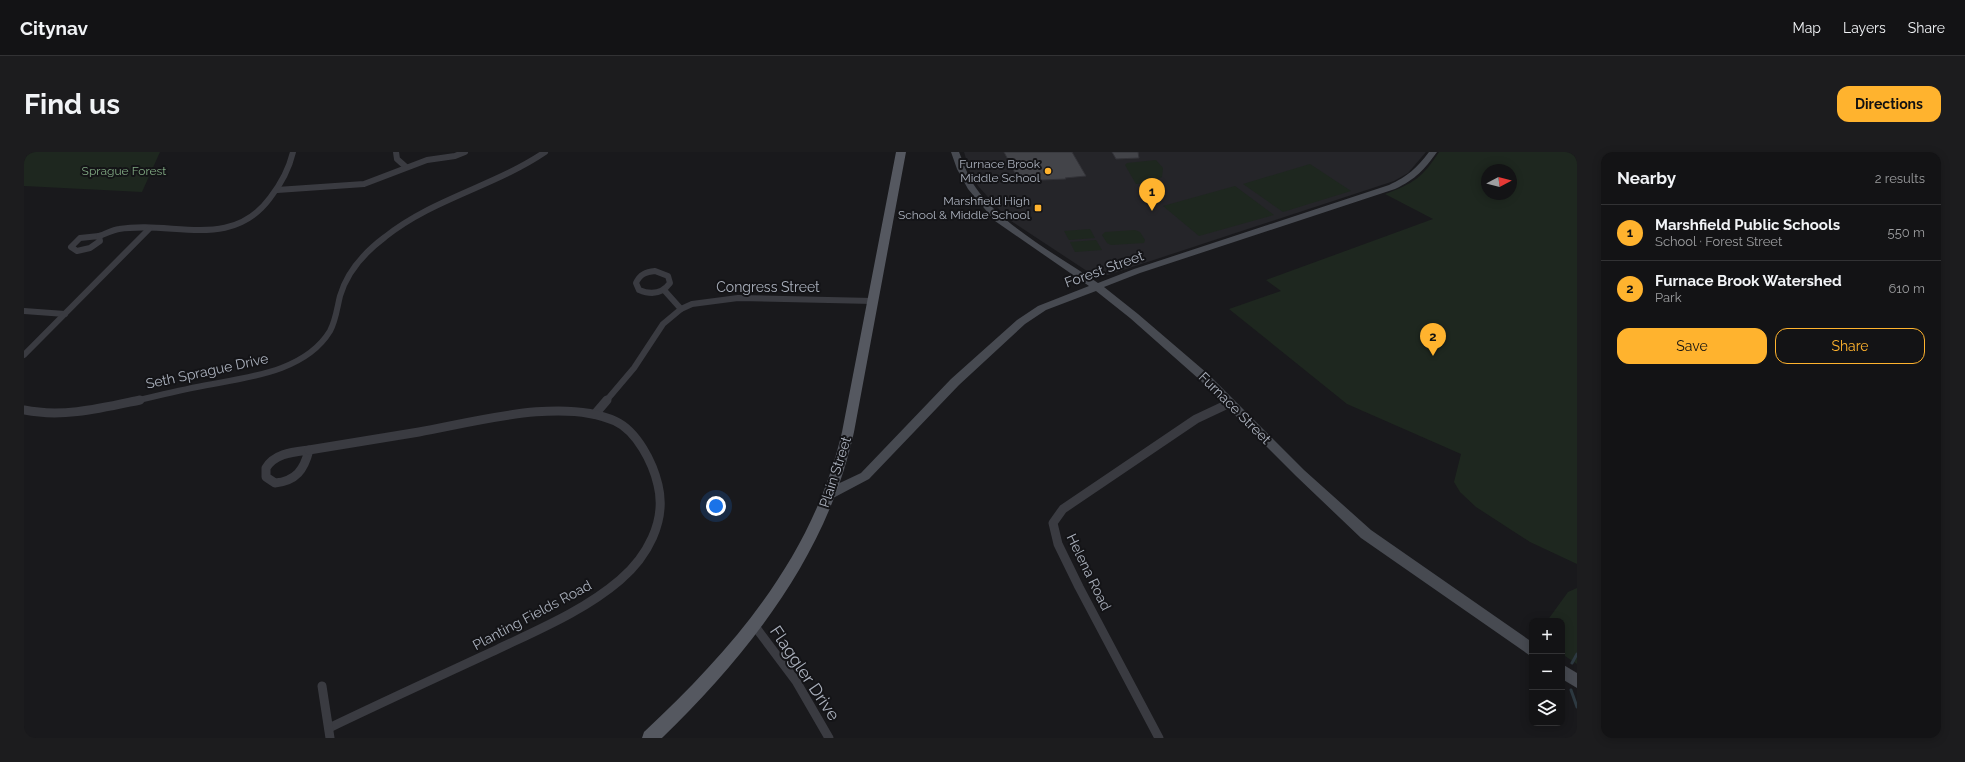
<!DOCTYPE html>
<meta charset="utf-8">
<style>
:root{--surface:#131315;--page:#1c1c1e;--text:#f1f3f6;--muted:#9d9ea0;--line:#323234;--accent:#ffb32e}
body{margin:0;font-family:Raleway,sans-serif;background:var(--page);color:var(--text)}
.controls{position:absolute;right:12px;bottom:12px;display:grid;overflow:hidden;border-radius:8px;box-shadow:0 2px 10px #0003}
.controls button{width:36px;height:36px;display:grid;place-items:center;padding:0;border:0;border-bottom:1px solid var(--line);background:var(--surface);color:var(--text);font:20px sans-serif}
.compass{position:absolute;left:1457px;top:12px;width:36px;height:36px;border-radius:50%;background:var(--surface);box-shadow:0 2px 10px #0003;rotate:83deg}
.you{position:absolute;left:692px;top:354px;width:14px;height:14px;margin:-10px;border:3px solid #fff;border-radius:50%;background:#1a73e8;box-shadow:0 0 0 6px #1a73e833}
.badge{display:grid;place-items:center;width:26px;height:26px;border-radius:50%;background:var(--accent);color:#111;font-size:13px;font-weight:700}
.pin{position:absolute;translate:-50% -33px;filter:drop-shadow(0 1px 2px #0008)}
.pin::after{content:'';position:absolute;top:21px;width:14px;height:12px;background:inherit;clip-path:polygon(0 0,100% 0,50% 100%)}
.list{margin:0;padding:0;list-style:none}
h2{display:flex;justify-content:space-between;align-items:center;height:52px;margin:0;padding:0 16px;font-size:17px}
h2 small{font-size:13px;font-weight:400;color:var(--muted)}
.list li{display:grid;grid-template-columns:26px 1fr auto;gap:12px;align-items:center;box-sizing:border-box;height:56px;padding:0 16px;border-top:1px solid var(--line)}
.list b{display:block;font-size:15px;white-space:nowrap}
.list p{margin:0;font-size:13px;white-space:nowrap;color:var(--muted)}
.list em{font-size:13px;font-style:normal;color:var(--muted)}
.actions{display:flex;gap:8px;padding:12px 16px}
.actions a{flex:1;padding:9px 0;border:1px solid var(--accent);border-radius:12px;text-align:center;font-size:14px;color:var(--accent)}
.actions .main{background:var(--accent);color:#111}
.icon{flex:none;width:22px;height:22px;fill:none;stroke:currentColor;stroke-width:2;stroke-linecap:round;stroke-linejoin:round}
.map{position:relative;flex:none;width:1553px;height:586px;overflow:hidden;border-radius:12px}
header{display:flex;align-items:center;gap:24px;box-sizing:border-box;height:56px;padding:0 20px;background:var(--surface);border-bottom:1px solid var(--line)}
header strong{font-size:19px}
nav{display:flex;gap:22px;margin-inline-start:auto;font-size:14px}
.intro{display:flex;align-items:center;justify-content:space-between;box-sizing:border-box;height:96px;padding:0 24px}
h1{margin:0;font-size:28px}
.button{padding:10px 18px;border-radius:12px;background:var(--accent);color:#111;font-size:14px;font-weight:700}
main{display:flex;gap:24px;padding:0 24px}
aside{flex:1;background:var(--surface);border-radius:12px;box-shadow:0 2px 10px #0003}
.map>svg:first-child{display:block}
</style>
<header>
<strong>Citynav</strong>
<nav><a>Map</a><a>Layers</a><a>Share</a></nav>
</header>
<div class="intro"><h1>Find us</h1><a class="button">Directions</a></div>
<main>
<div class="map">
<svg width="1553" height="586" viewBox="0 0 1553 586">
<rect width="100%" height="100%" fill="#19191c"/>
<path fill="#252529" d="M940 0H1402L1384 21 1370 29 1084 123H1069L984 67 954 34 946 20Z"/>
<g fill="#1e271f" fill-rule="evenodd">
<path d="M0 0H136L118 40 0 34Z"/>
<path d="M1415 0H1553V412L1506 390 1452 355 1436 340 1430 330 1437 302 1323 252 1205 157 1257 139 1242 128 1409 67 1361 42C1389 32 1399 25 1415 0ZM1463 18H1487V42H1463Z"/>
<path d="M1132 8 1139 16 1138 25 1125 31 1112 32 1101 13 1103 11Z"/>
<path d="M1286 12 1327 39 1259 60 1219 32Z"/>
<path d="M1211 34 1250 63 1175 84 1139 54Z"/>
<path d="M1066 77 1071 86 1045 88 1040 79Z"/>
<path d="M1111 78 1116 80 1121 88 1120 91 1087 93 1083 91 1078 83 1081 80Z"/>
<path d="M1072 88 1078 98 1051 100 1046 90Z"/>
<path d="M1553 436V512L1538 502V469H1523L1544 440Z"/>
</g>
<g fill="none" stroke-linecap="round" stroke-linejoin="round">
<g stroke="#2d3941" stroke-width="3">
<path d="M1548 511 1553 502"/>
<path d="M1547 538 1553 555"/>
</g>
</g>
<g fill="#434449" stroke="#333338">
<path d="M980 0H1048L1062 24 1041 26 1042 27 995 29Z"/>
<path d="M1088 0H1114L1115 6 1092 7Z"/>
</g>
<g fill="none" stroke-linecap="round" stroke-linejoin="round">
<g stroke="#3a3b41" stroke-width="6">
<path d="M372 0 373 7 382 15"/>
<path d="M253 38 340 32 403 8 431 4 441 0"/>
<path d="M75 84 76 89 66 96 53 99 47 95 56 86Z"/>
<path d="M75 84C82 82 88 78 95 77 149 68 207 99 246 46 257 32 265 17 269 0"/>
<path d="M631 119 644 124 646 131C638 142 627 143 615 138L612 131C616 122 622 120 631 119Z"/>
<path d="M640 138 657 157"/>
<path d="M0 159 41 162"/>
<path d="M0 203 125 77"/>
<path d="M111 249C132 244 153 239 173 235 217 226 280 222 306 179 312 168 313 156 316 144 323 120 341 100 361 85 408 47 471 34 521 0"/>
<path d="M582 249 610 216 639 172 657 157 668 152 714 146 849 149"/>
</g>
<g stroke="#3a3b41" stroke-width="9">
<path d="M0 258C39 266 78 256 116 248"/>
<path d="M571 262 583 248"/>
<path d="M285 298C280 318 272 329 251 331L242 325V316C251 301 270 300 285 298Z"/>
<path d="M285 298C322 292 359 286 395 280 451 270 538 245 591 269 613 279 629 311 634 333 643 369 623 405 596 428 561 458 516 477 474 497 418 523 361 549 305 576"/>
<path d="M730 473 772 529 805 586"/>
<path d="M298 534 306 586"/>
<path d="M1135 586 1055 435 1034 392 1029 371 1039 357 1172 267 1206 251"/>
</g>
<g fill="#474a51" fill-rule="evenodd">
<path d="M927 0H935C940 12 944 25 952 36 978 74 1035 104 1074 131L1110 117 1365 33C1384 24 1392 17 1405 0H1413C1400 18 1392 27 1371 37L1116 121 1080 135 1114 162 1184 222 1280 318 1347 378 1508 490V505L1337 386 1272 324 1176 228 1106 166 1072 139 1022 158 1001 172 935 233 845 327 811 345 807 346 803 345 801 341 803 337 837 321 927 227 993 168 1014 154 1065 134 971 69 944 37 933 17Z"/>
<path d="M1538 512 1553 521V536L1538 527Z"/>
</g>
<path fill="#555860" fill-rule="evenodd" d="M872 0H882L830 280C803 403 726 500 638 586H618L620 580C711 495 789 404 818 280Z"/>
</g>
<g fill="#ffb32e" stroke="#141417" stroke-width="1.5">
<circle cx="1024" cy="19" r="4"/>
<rect x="1010" y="52" width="8" height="8" rx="2"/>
</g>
<g text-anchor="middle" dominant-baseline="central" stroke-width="4" stroke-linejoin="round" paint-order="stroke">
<g font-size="12" fill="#aab0bc" stroke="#141417" text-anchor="end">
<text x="1016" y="12">Furnace Brook<tspan x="1016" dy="14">Middle School</tspan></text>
<text x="1006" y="49">Marshfield High<tspan x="1006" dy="14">School &amp; Middle School</tspan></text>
</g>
<g font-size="12" fill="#80a882" stroke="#141417">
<text x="100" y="19">Sprague Forest</text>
</g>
<g font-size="14" fill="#aab0bc" stroke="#141417">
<text transform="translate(1080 117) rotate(-20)">Forest Street</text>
<text x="744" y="135">Congress Street</text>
<text transform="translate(183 219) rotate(-12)">Seth Sprague Drive</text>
<text transform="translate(1211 256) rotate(45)">Furnace Street</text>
<text transform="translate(811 320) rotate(-72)">Plain Street</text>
<text transform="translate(1065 420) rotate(64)">Helena Road</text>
<text transform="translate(508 463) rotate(-28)">Planting Fields Road</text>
</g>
<g font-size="17" fill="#aab0bc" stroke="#141417">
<text transform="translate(781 521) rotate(56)">Flaggler Drive</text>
</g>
</g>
</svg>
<div class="controls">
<button>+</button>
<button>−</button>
<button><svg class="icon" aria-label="layers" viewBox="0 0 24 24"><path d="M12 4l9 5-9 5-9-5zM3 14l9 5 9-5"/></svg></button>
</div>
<svg class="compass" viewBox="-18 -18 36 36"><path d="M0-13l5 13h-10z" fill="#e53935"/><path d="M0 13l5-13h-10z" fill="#9d9ea0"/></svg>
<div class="you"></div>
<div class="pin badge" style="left:1128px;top:59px">1</div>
<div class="pin badge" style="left:1409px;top:204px">2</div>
</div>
<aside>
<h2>Nearby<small>2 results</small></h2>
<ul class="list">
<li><span class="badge">1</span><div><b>Marshfield Public Schools</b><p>School · Forest Street</p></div><em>550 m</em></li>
<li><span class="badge">2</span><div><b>Furnace Brook Watershed</b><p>Park</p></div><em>610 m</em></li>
</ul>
<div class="actions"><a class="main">Save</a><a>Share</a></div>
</aside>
</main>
